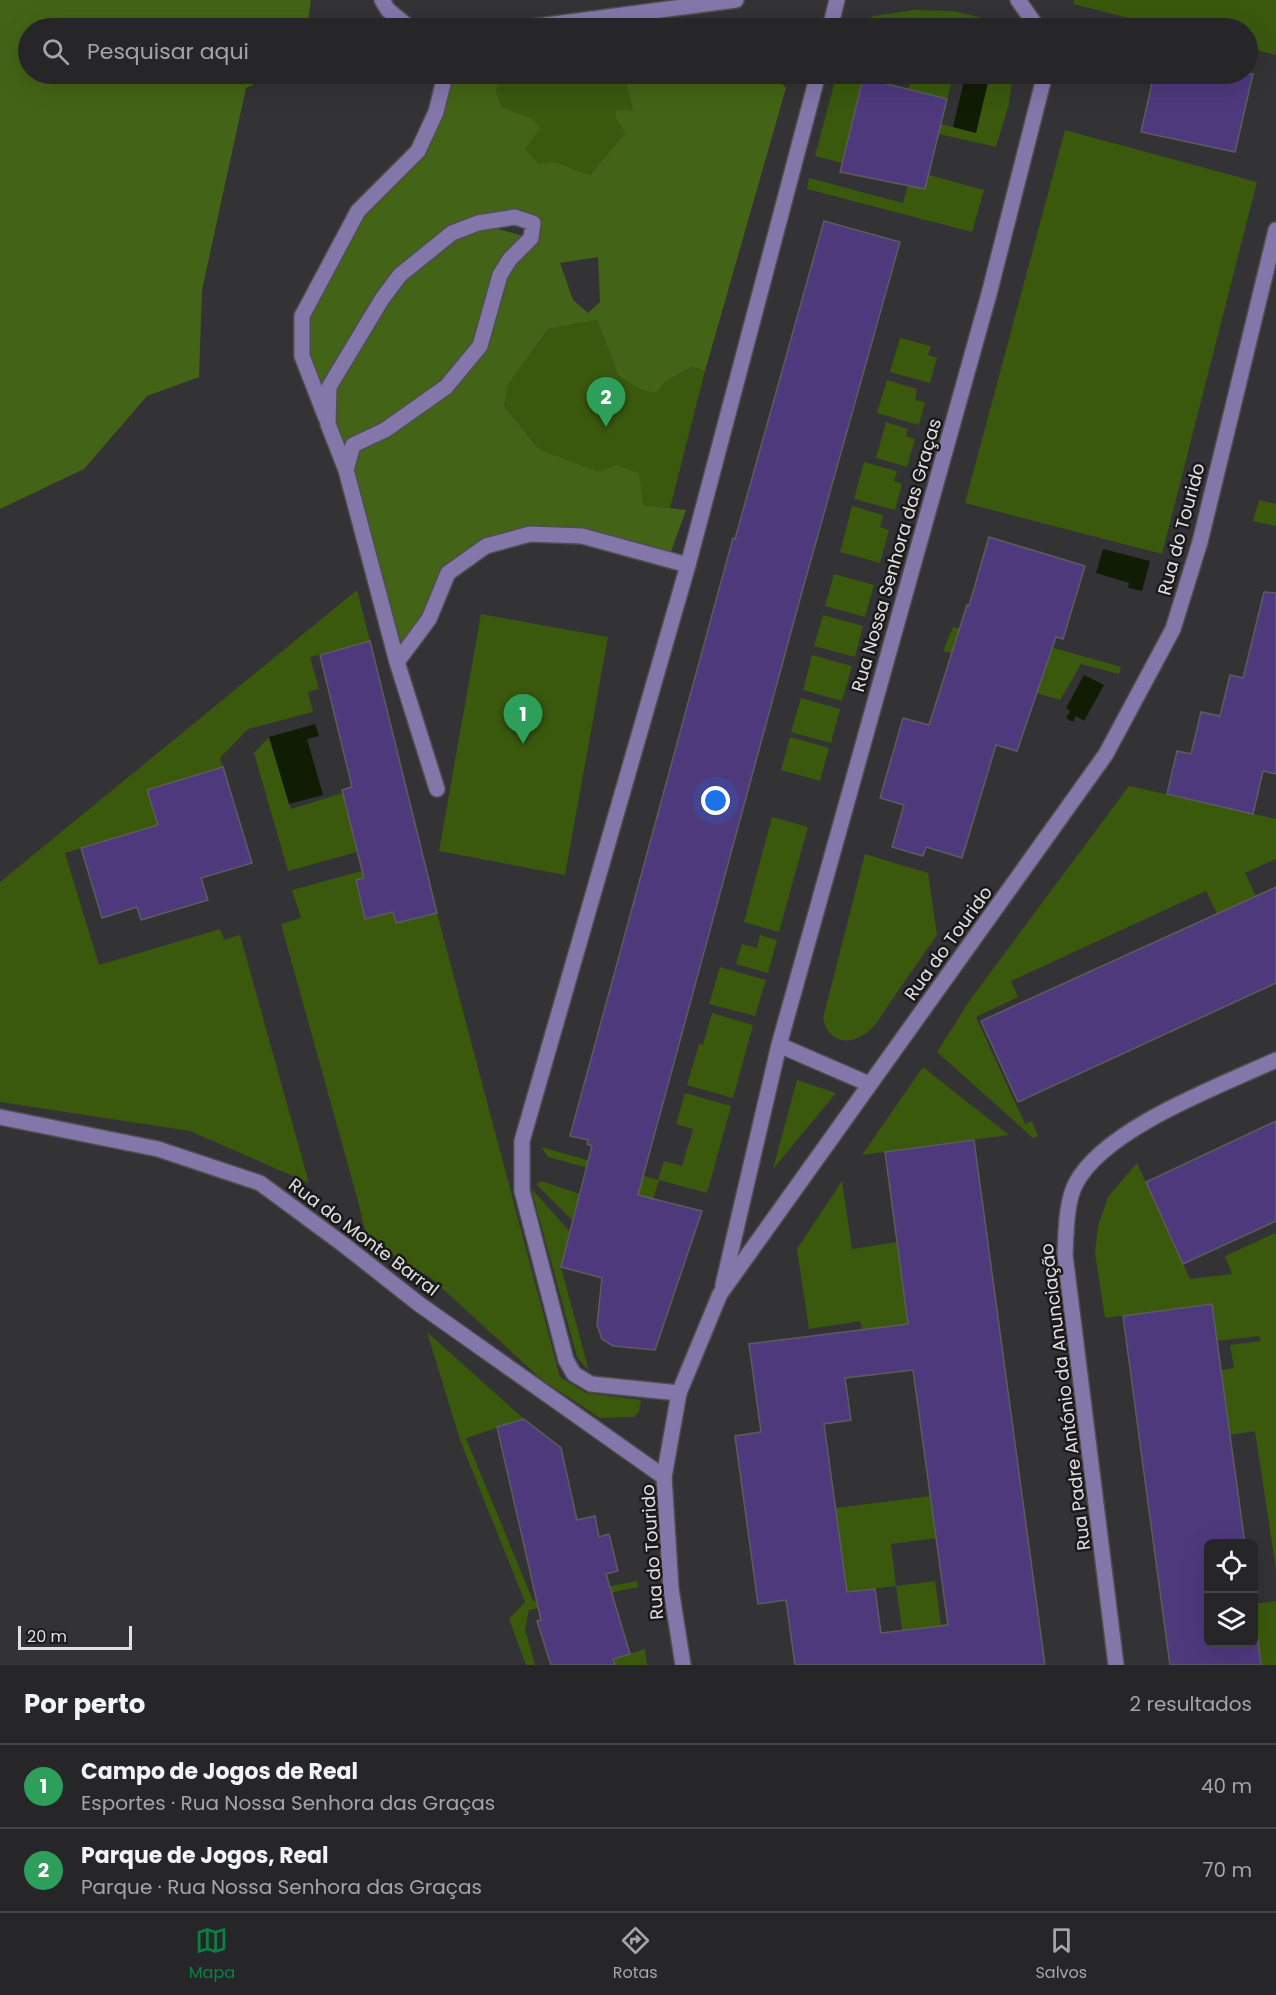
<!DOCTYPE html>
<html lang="pt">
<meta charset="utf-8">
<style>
:root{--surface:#262628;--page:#2e2e30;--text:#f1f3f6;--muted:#a4a5a8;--line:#424345;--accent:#0b8043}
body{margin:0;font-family:Poppins,sans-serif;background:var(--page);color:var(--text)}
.controls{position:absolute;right:18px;bottom:18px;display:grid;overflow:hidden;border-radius:9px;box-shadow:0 6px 24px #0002}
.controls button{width:54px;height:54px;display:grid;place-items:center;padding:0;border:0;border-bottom:2px solid var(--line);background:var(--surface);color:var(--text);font:30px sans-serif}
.scale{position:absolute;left:18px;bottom:15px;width:114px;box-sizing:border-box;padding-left:6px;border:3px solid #e1e1e3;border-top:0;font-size:16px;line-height:21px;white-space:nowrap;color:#e1e1e3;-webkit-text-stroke:4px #1a1a1b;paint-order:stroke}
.you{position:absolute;left:716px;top:801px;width:21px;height:21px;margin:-15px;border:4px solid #fff;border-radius:50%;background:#1a73e8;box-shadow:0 0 0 9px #1a73e833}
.badge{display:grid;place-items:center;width:39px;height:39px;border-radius:50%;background:var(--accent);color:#fff;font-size:20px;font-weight:700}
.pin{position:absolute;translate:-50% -50px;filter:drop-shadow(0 2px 3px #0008)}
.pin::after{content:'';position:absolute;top:32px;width:21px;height:18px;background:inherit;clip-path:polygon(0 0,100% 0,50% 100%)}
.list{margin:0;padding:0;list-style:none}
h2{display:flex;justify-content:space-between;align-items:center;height:78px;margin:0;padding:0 24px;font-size:26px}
h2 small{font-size:20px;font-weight:400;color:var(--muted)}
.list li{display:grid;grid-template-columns:39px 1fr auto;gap:18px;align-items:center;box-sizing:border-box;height:84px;padding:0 24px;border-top:2px solid var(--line)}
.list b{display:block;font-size:22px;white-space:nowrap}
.list p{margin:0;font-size:20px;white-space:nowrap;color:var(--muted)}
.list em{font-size:20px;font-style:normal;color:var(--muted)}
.icon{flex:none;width:33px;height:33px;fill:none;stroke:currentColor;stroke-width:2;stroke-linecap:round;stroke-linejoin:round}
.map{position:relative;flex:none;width:1276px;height:1665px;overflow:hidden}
.search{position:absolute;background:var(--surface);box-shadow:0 6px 24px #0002;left:18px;right:18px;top:18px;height:66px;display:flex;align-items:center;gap:15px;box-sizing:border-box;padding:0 21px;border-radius:33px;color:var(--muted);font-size:22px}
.sheet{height:246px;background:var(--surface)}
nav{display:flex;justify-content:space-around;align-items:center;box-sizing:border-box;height:84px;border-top:2px solid var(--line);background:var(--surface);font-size:16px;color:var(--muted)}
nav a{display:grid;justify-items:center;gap:3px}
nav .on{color:var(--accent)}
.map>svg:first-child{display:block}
</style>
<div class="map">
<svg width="1276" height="1665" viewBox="0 0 1276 1665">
<rect width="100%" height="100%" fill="#333235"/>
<g fill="#3a590d">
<path d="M1074 0H1276V55L1248 48V28H1170L1073 4Z"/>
<path d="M913 10 954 11 982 18 993 28H864L851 25 874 16Z"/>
<path d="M517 74H622L626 83 633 112 616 119 625 133 590 175 555 162 539 165 525 149 529 117 502 107 496 91 500 76Z"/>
<path d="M837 74H888V84L862 78 842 163 815 156Z"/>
<path d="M913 74H954L947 99 908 89Z"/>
<path d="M990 74H1013L1009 104 996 147 939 134 941 124 976 133 988 82 991 77Z"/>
<path d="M1065 130 1257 182 1162 554 965 503Z"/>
<path d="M929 175 984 190 972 232 807 189 809 178 903 203 908 184 925 188Z"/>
<path d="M597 320 618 375 656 393 666 381 692 367 705 371 670 508 643 505 616 465 598 473 539 449 504 406 505 389 548 329Z"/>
<path d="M900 338 931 346 928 355 937 358 930 383 890 372Z"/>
<path d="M887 380 917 389 915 400 925 402 919 425 877 413Z"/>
<path d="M886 422 908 429 906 436 915 439 907 467 876 458Z"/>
<path d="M864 462 897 471 894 481 902 484 895 510 854 499Z"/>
<path d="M1259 500 1276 504V526L1253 521Z"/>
<path d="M852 506 883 515 880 527 889 530 880 563 840 552Z"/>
<path d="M834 574 874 585 865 617 825 606Z"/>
<path d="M357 590 370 641 310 657 319 689 308 692 313 712 248 729 220 758 223 767 148 790 158 825 65 853 99 965 220 929 224 940 240 935 309 1183 190 1131 0 1102V882Z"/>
<path d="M481 614 608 637 565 875 439 851Z"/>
<path d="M823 615 863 626 855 657 814 646Z"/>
<path d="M953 627 1017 645 1019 638 1121 667 1119 674 1081 664 1060 700 1036 693 952 653 943 651Z"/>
<path d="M812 655 852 666 842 701 803 690Z"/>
<path d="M801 698 840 709 831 743 791 732Z"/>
<path d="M269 737 291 809 343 793 357 852 288 871 254 753Z"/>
<path d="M790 737 829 748 820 781 781 770Z"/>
<path d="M1129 786 1276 819V859L1245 873 1256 896 1217 914 1206 891 1011 981 1018 997 976 1017 1025 1124 1032 1121 1038 1136 1033 1138 937 1052 970 1000Z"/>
<path d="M772 817 808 827 779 932 744 922Z"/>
<path d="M865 854 928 873 937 935C922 957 906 979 891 1001 885 1009 880 1020 872 1028 854 1046 829 1046 823 1018Z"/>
<path d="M365 870 367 877 356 880 366 919 393 912 396 923 437 913 560 1377 586 1393 641 1400 639 1411 634 1417 600 1418 541 1379 431 1278 367 1239 358 1201 281 924 301 918 292 890Z"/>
<path d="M760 935 777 940 768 973 736 964 742 944 757 948Z"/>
<path d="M720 967 766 980 755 1016 709 1004Z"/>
<path d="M712 1013 753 1025 733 1098 687 1085 699 1044 703 1045Z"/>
<path d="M923 1067 1009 1135 862 1155Z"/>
<path d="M797 1080 836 1093 773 1169Z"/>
<path d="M685 1093 731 1106 707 1193 659 1180 653 1199 637 1195 640 1182 548 1157 541 1147 658 1180 664 1161 682 1166 693 1129 676 1124Z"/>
<path d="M1137 1163 1190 1279 1232 1274 1225 1256 1275 1233 1276 1235V1570L1255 1431 1230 1435 1221 1370 1234 1368 1230 1345 1261 1341 1259 1336 1217 1341 1212 1304 1105 1318 1095 1253 1098 1226 1108 1197Z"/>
<path d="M541 1181 580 1194 573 1221 536 1184Z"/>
<path d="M842 1181 852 1249 897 1242 908 1325 862 1330 860 1321 809 1329 797 1249Z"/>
<path d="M531 1188 570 1232 561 1267 589 1371 577 1357Z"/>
<path d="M427 1332 524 1419 466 1438 533 1601 637 1581 638 1587 529 1610 525 1629 535 1665H526L509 1619 525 1602 460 1440Z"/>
<path d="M931 1496 936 1538 891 1544 896 1586 935 1581 941 1625 948 1624 952 1653 907 1665 896 1586 847 1592 835 1508Z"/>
<path d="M1276 1601V1665H1261L1254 1604Z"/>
<path d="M645 1649 647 1665H615L613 1659Z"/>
</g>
<g fill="#436416" fill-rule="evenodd">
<path d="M0 0H311L307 28H28V74H276L246 88 202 290 199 377 147 396 84 469 0 509Z"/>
<path d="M622 74H774L786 88 705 371 692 367 666 381 656 393 638 388 618 375 597 320 548 329 508 385 504 406 539 449 598 472 616 465 639 473 643 505 686 510 668 560 582 536 486 545 448 573 397 662 335 451 336 420 331 457 310 379 302 316 341 241 418 151 444 80 500 76 496 91 502 107 529 117 540 128 525 149 539 164 555 162 590 175 625 133 616 119V110L633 111 626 83ZM532 223 531 238 480 224ZM598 257 600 302 588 313 573 300 560 263Z"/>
</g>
<g fill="#111c05">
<path d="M974 74H983L982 80 988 82 976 133 953 127 965 77 973 79Z"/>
<path d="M1103 549 1150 561 1142 591 1128 588 1129 583 1096 573Z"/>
<path d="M1084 675 1104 685 1084 721 1076 716 1073 722 1066 718 1070 711 1066 708Z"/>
<path d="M315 724 319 736 307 739 323 795 289 804 269 737Z"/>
</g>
<g fill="#4e397d" stroke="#5c5c5f" stroke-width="1.5" fill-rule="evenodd">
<path d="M1154 74H1253L1235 152 1141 132Z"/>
<path d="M863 78 947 99 925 189 840 172Z"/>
<path d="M824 221 900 242 800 599 638 1195 702 1211 655 1350 613 1346 602 1339 597 1325 602 1278 561 1267 592 1146 587 1144 588 1140 570 1136 733 538 735 539Z"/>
<path d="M989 537 1085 566 1063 639 1056 637 1017 751 996 745 962 858 926 847 923 856 892 847 904 805 880 798 903 718 929 725 967 605 969 606Z"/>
<path d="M1264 592 1276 593V774L1263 771 1253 814 1167 794 1177 751 1191 754 1201 712 1220 716 1230 675 1243 678Z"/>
<path d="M370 641 437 913 396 923 393 912 365 919 356 880 364 878 342 790 352 787 320 655Z"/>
<path d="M223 767 252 863 201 878 208 900 141 920 137 907 102 918 81 848 158 825 147 790Z"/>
<path d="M1276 887V983L1018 1102 981 1021Z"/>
<path d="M1276 1121V1221L1183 1264 1146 1182Z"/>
<path d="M974 1140 1045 1665H795L786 1600 758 1604 735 1436 761 1432 749 1344 908 1324 885 1152ZM913 1370 948 1625 881 1633 875 1589 847 1592 824 1424 851 1420 845 1378Z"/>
<path d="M1212 1304 1245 1544H1209V1642H1254V1607L1261 1665H1170L1146 1488 1123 1316Z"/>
<path d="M524 1419 561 1448 577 1520 595 1516 599 1537 609 1534 618 1571 606 1574 630 1654 613 1659 615 1665H551L537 1621 541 1620 497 1427Z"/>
</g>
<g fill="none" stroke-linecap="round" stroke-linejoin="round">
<g stroke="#4f4e51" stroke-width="18">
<g id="minor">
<path d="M382 0 388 10 410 28"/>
<path d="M1018 0 1038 28"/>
<path d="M524 28 736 0"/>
<path d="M830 28 837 0"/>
<path d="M326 418 302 356V316L358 211 418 151 436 112 444 80"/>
<path d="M346 470 328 424 329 387 382 299 400 275 452 233 478 223 515 217 533 223 531 238 510 259 500 275 480 346 446 387 385 430 353 445 346 470 397 662 437 789"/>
<path d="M397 662 429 619 448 573 486 546 530 534 582 536 688 565"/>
<path d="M779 1045 869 1084"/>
<path d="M0 1117 158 1149 260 1183 344 1245 419 1304 664 1477"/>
<path d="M723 1285 779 1045 989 294 1045 74"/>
<path d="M679 1393 591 1384 574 1374 566 1360 522 1191V1141L688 565 818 74"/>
<path d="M683 1665 671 1589 664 1477 679 1393 720 1294 1106 754 1173 629 1200 542 1276 230"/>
<path d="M1116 1665 1065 1255C1066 1234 1066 1201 1076 1183 1105 1128 1220 1086 1276 1060"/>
</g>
</g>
<use href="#minor" stroke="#8377aa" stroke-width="15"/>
</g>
<g text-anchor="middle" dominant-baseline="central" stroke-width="5" stroke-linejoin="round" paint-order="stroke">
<g font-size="18" fill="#e1e1e3" stroke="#1a1a1b">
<text transform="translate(1181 529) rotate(-75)">Rua do Tourido</text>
<text transform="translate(896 555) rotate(-74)">Rua Nossa Senhora das Graças</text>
<text transform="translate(948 943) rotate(-54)">Rua do Tourido</text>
<text transform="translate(364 1237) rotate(37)">Rua do Monte Barral</text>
<text transform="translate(1065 1397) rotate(-97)">Rua Padre António da Anunciação</text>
<text transform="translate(652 1552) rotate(-94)">Rua do Tourido</text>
</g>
</g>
</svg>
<div class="controls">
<button><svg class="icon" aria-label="locate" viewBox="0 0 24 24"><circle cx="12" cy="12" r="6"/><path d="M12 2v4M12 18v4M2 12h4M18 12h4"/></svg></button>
<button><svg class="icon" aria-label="layers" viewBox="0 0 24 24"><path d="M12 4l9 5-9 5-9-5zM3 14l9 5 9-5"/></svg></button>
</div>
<div class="scale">20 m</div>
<div class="you"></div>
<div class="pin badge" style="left:523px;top:744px;background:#2e9e5b">1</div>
<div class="pin badge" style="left:606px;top:427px;background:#2e9e5b">2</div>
<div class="search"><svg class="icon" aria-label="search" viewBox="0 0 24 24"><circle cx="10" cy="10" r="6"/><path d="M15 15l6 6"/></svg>Pesquisar aqui</div>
</div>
<section class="sheet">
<h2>Por perto<small>2 resultados</small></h2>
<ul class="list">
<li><span class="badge" style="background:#2e9e5b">1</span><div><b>Campo de Jogos de Real</b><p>Esportes · Rua Nossa Senhora das Graças</p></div><em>40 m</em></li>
<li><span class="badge" style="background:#2e9e5b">2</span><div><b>Parque de Jogos, Real</b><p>Parque · Rua Nossa Senhora das Graças</p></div><em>70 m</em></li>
</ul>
</section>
<nav>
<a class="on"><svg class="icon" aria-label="map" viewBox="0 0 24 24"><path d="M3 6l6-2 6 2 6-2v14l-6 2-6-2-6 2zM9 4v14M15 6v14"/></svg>Mapa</a>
<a><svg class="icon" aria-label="directions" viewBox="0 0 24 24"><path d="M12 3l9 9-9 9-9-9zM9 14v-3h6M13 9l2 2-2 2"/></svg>Rotas</a>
<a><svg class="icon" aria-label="saved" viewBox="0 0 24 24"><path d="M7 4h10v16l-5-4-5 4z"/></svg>Salvos</a>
</nav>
